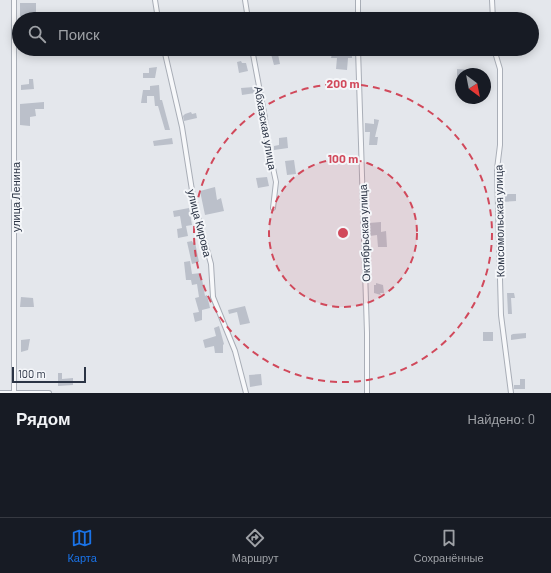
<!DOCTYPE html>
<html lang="ru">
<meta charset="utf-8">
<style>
:root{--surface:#171b24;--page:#242831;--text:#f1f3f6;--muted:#9ea1a6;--line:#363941;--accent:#1a73e8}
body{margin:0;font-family:Barlow,sans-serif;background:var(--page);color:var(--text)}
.compass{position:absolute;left:455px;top:68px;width:36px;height:36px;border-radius:50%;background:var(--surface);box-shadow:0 2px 10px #0003;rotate:148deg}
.scale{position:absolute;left:12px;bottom:10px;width:74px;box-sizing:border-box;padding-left:4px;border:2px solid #2b3445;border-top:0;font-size:11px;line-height:14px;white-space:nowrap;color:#2b3445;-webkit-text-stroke:3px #f4f6f9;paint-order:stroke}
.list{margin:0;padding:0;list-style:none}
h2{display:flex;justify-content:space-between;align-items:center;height:52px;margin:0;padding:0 16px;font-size:17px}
h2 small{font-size:13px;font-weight:400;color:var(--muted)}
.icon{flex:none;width:22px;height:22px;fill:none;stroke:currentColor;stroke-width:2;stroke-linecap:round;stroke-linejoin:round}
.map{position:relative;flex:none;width:551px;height:393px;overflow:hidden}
.search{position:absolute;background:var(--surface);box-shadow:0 2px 10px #0003;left:12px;right:12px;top:12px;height:44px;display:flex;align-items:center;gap:10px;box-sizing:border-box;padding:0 14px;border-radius:22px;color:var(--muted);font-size:15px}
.sheet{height:124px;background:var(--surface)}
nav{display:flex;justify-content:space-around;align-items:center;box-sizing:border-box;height:56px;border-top:1px solid var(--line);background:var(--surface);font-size:11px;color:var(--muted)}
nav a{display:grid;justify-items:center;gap:2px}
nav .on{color:var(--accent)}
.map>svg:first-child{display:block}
</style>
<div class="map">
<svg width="551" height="393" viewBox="0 0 551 393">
<rect width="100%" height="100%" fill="#e4e7ec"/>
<g fill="#bbc0ca">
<path d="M20 3H36V13H39V19L20 16Z"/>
<path d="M259 49H277L280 64 274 65 271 54 260 56Z"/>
<path d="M332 54 352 55V58H348L347 70 336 69 337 58H331Z"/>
<path d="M241 61 242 63H246L248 71 239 73 237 62Z"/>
<path d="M157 67 155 78H143V73H149V68Z"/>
<path d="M457 69 471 70V74H461V87H457Z"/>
<path d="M29 79H33L34 89 21 90V85L29 84Z"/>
<path d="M159 85 160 100H162L170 130H165L158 106H155L154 96H147V103H141L143 90H150V86Z"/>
<path d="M254 87 255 93 242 95 241 88Z"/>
<path d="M44 102V109H35L36 116 30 117V126L20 125V104Z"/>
<path d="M191 112 192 114 196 113 197 118 184 121 183 116 185 114Z"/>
<path d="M374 119 379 120 375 137H378L377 145H369L370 132H365V123L374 124Z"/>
<path d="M287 137 288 148 274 150V146L279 145V138Z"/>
<path d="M172 138 173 144 154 146 153 141Z"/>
<path d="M294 160 296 174 287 175 285 161Z"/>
<path d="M267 177 269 186 258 188 256 178Z"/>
<path d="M215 187 217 200 221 198 224 211 205 215 200 191Z"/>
<path d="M502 192H507V194H516V201L503 202Z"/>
<path d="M189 208 192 225 186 226 188 236 178 238 177 229 182 228 180 216 174 217 173 211Z"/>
<path d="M381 222V232L386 231 387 247H378L377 235 370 236 369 223Z"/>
<path d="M192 241 193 243 195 242 199 262 192 264 187 242Z"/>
<path d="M190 261 192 274 201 273 205 296 207 295 210 308 202 310V320L195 322 193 313 199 312 195 298 199 297 197 284 192 285 191 280H186L184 262Z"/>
<path d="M376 283 383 285 384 293H380L381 295 374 293V285H376Z"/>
<path d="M507 293H514L515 298H511L512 314H508Z"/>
<path d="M21 297 33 298 34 307H20Z"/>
<path d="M245 306 250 323 240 325 237 312 229 314 228 310Z"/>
<path d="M219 326 224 344 223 345V353H215L214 346 205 348 203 340 216 336 214 328Z"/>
<rect x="483" y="332" width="10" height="9"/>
<path d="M526 333V338L511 340V335L513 334Z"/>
<path d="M30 339 28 350 21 352V340Z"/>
<path d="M58 373H62V379L73 378V385L58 386Z"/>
<path d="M261 374 262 385 250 387 249 375Z"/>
<path d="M520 379H525V389H514V385H520Z"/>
</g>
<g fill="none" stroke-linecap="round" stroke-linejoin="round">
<g stroke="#a9aeb7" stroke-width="6">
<g id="street">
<path d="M155 0 158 19"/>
<path d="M245 0 248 19"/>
<path d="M358 0V19"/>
<path d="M492 0 493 19"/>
<path d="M164 49 182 127 194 203 211 264 213 297 235 351 246 393"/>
<path d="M252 49 265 118 266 135 276 182 273 208"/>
<path d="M358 49 367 333V393"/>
<path d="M494 49 500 69V145L497 169 501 315 511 393"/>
<path d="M0 393H49"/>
<path d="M14 393V0"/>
</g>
</g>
<use href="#street" stroke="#f7f8fa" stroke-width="4"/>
</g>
<circle cx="343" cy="233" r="74" fill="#d1495b" fill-opacity=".12"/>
<g fill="none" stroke="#d1495b" stroke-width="2" stroke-dasharray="7 5">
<circle cx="343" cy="233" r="74"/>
<circle cx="343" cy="233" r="149"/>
</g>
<g text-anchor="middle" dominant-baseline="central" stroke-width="4" stroke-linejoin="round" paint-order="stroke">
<g font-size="11" fill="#2b3445" stroke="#f4f6f9">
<text transform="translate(266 128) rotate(80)">Абхазская улица</text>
<text transform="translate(15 197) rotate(-90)">улица Ленина</text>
<text transform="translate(499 221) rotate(-91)">Комсомольская улица</text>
<text transform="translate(200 223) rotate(76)">улица Кирова</text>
<text transform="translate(364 233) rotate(-92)">Октябрьская улица</text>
</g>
</g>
<circle cx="343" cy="233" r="6" fill="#d1495b" stroke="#f4f6f9" stroke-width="2"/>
<g font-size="12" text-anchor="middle" font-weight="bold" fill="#d1495b" stroke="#f4f6f9" stroke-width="4" stroke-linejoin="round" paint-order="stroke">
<text x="343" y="88">200 m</text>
<text x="343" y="163">100 m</text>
</g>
</svg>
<svg class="compass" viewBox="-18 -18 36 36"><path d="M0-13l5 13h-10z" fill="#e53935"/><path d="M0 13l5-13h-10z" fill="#9ea1a6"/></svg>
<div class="scale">100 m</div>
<div class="search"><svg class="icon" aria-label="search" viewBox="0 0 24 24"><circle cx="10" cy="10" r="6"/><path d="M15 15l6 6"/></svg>Поиск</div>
</div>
<section class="sheet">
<h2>Рядом<small>Найдено: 0</small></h2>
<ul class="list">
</ul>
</section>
<nav>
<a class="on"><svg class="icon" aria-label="map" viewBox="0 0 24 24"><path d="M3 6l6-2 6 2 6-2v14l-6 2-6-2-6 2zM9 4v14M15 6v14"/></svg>Карта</a>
<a><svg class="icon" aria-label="directions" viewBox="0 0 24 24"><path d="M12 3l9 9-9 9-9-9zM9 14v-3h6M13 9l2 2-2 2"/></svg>Маршрут</a>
<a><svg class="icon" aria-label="saved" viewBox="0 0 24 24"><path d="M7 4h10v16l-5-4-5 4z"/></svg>Сохранённые</a>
</nav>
